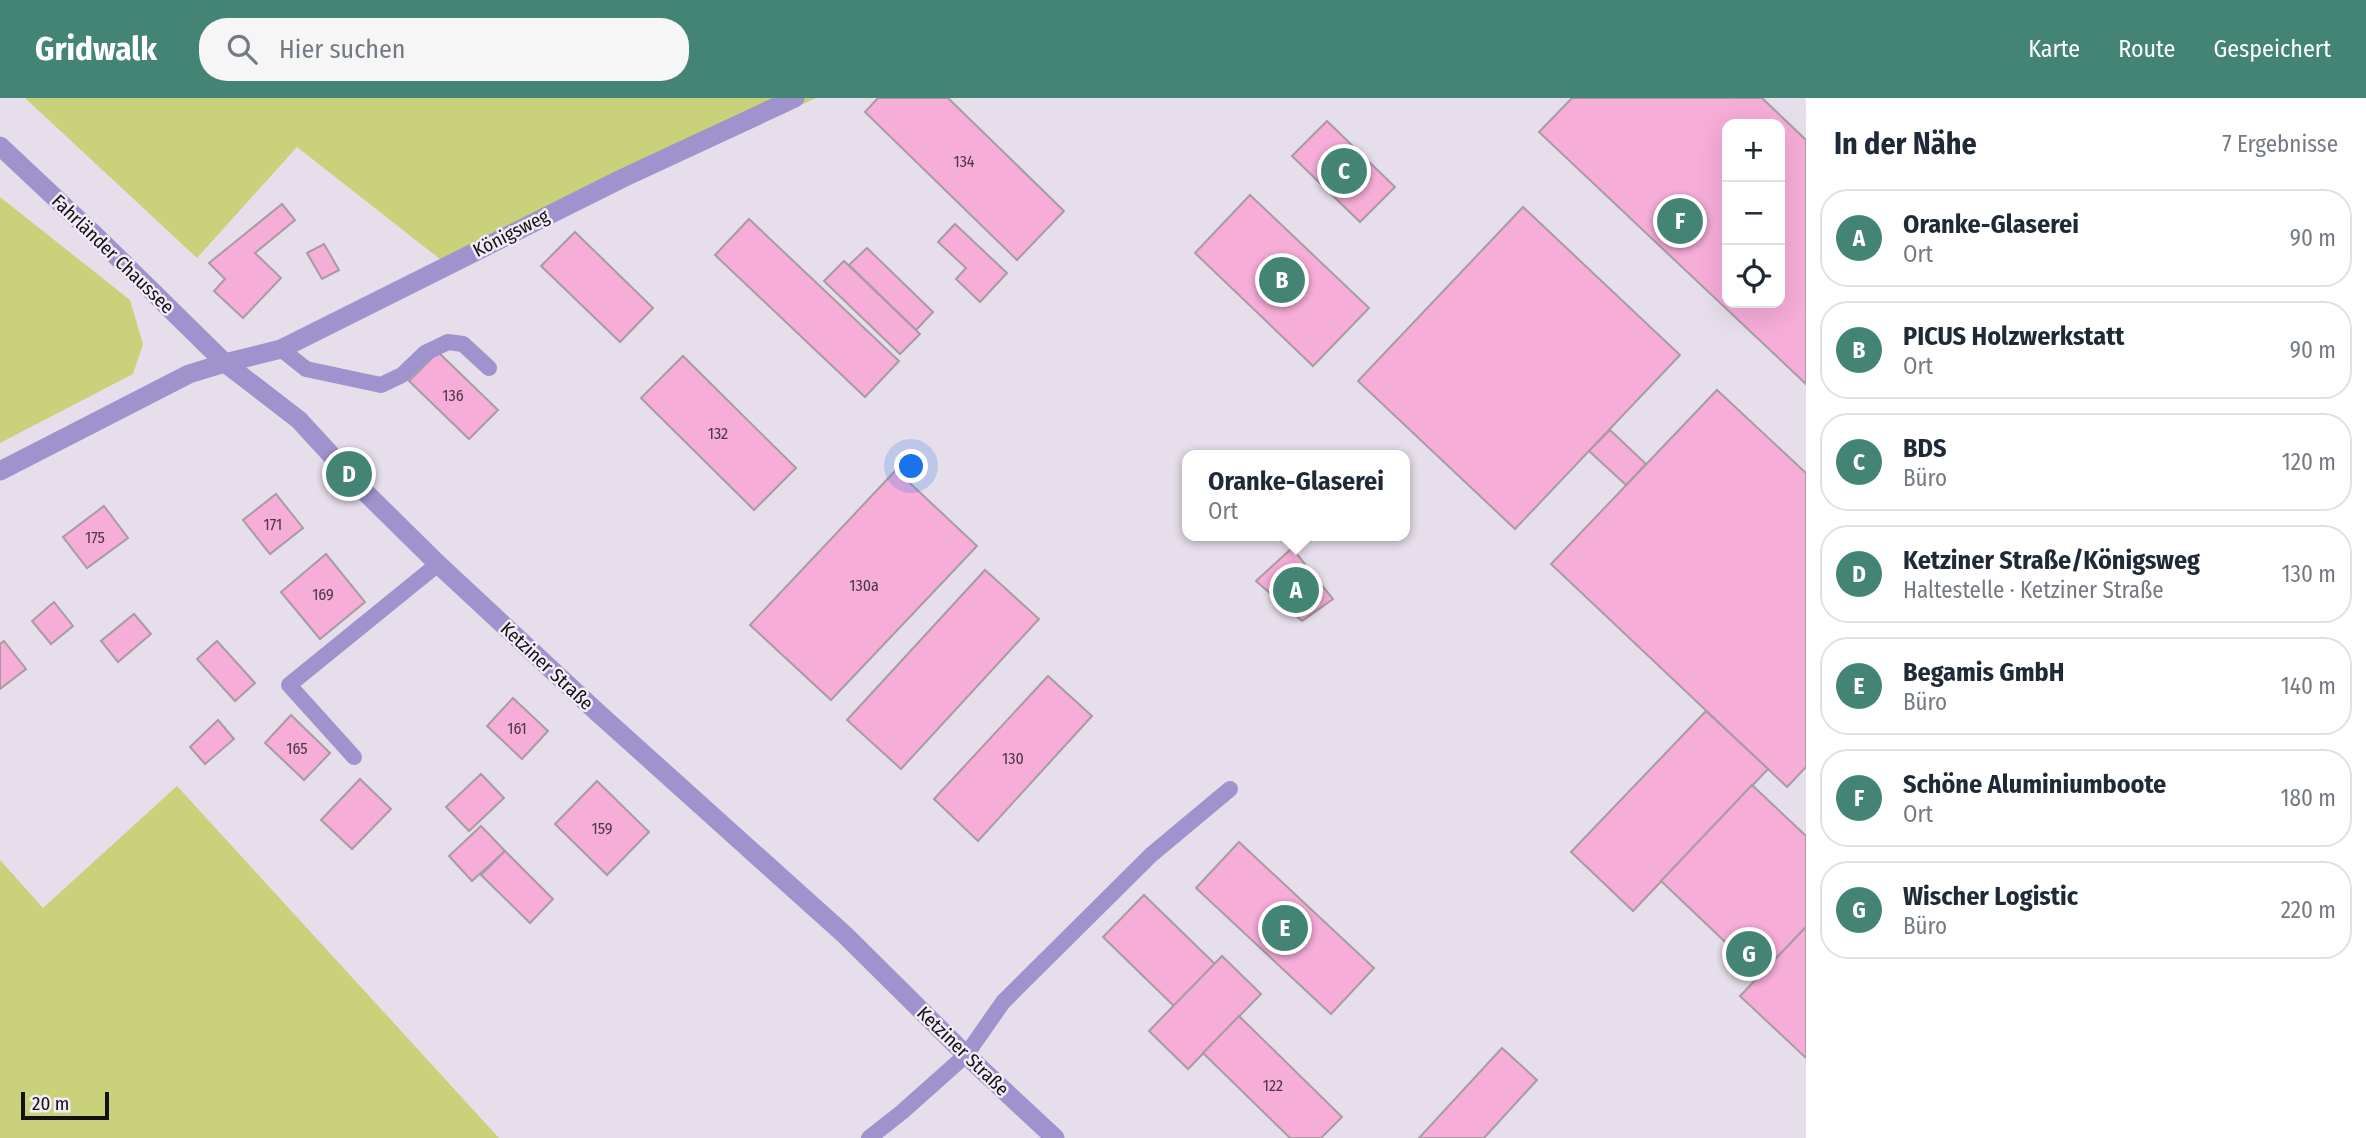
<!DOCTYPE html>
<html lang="de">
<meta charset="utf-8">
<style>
:root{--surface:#fff;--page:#f6f6f7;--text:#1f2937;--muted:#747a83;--line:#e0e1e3;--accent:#438474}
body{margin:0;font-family:"Fira Sans Condensed",sans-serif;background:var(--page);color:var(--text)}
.controls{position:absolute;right:21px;top:21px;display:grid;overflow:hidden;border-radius:14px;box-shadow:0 7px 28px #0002}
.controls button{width:63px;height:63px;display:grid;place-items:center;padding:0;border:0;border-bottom:2px solid var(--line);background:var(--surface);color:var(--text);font:35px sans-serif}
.scale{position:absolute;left:21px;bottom:18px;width:88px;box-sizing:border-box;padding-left:7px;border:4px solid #141115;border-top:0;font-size:19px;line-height:24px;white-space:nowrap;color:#141115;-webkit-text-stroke:5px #f3ebf7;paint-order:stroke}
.you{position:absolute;left:912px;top:369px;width:24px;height:24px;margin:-18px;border:5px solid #fff;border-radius:50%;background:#1a73e8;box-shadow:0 0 0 10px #1a73e833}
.badge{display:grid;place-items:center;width:46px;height:46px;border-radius:50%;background:var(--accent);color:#fff;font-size:23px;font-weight:700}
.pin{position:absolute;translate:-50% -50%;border:4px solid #fff;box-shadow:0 2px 7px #0006}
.popup{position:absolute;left:1182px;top:352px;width:228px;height:91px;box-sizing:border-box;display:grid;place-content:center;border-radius:14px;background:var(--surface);filter:drop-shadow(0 2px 5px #0005);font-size:23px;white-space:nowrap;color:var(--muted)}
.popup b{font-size:26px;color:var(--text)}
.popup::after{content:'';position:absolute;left:50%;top:100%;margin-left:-14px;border:14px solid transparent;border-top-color:var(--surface)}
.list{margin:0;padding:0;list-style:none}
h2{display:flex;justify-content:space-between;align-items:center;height:91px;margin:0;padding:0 28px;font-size:30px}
h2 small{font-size:23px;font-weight:400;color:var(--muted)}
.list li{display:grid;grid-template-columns:46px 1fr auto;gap:21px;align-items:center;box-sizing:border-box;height:98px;margin:0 14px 14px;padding:0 14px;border:2px solid var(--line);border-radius:28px}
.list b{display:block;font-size:26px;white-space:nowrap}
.list p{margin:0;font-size:23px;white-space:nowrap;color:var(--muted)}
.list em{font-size:23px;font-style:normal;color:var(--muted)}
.icon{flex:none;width:38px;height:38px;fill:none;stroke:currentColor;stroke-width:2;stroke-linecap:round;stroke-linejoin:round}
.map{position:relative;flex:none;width:1806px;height:1040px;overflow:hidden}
header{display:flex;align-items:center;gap:42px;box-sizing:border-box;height:98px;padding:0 35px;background:var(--accent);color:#fff}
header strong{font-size:33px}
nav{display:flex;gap:38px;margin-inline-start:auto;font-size:24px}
.search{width:490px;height:63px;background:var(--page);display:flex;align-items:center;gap:18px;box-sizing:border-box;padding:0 24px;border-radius:28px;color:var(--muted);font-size:26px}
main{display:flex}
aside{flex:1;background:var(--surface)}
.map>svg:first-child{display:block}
</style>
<header>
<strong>Gridwalk</strong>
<div class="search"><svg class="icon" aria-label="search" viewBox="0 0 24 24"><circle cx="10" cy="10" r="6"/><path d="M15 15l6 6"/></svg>Hier suchen</div>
<nav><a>Karte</a><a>Route</a><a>Gespeichert</a></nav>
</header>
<main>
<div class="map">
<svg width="1806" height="1040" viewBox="0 0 1806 1040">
<rect width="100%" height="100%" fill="#e6deea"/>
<g fill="#cad17b">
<path d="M25 0H816L450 169 297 49 197 160Z"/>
<path d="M0 99 130 202 143 246 133 276 0 345Z"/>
<path d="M177 688 499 1040H0V762L43 810Z"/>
</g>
<g fill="#f6add8" stroke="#a89ba2" stroke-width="2" fill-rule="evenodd">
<path d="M878 0H948L1064 113 1017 162 865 14Z"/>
<path d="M1572 0H1762L1806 42V286L1539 34ZM1727 26H1780V205H1727Z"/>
<path d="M1327 23 1395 89 1360 124 1292 58Z"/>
<path d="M1250 97 1369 210 1313 268 1195 155Z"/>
<path d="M282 106 295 122 255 155 281 180 243 220 214 193 225 181 209 165Z"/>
<path d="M1523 109 1680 257 1515 431 1358 283Z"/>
<path d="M749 121 899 263 865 299 715 157Z"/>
<path d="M955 126 1007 175 980 204 956 181 966 170 938 144Z"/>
<path d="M575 134 653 210 620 244 541 168Z"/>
<path d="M324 146 339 172 322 181 307 155Z"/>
<path d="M867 150 933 214 916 232 849 167Z"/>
<path d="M844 163 920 236 900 256 824 183Z"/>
<path d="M438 254 498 312 469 341 409 283Z"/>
<path d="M683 258 796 370 754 412 641 300Z"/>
<path d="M1717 292 1806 375V669L1787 689 1551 466Z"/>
<path d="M1610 332 1646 366 1626 387 1589 353Z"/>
<path d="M896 372 977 448 831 602 750 527Z"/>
<path d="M276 396 303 430 270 456 243 422Z"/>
<path d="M104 408 128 440 87 470 63 439Z"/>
<path d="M1292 450 1333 501 1302 523 1256 483Z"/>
<path d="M326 456 365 504 320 541 281 494Z"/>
<path d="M985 472 1039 521 901 671 847 622Z"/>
<path d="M54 504 73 528 51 546 32 523Z"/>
<path d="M134 516 151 536 118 564 101 543Z"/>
<path d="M4 543 26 571 0 591V546Z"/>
<path d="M217 543 255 585 235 603 197 561Z"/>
<path d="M1048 578 1092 618 978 743 934 701Z"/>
<path d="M513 600 548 633 522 661 487 628Z"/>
<path d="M1706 613 1768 671 1633 813 1571 754Z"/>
<path d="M291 617 330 655 304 682 265 645Z"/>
<path d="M218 622 234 641 205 666 190 649Z"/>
<path d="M481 676 504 700 469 733 446 709Z"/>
<path d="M360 681 391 711 352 751 321 722Z"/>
<path d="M597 683 649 734 607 777 555 726Z"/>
<path d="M1752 687 1806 738V829L1760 877 1661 783Z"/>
<path d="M481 728 505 753 472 783 449 758Z"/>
<path d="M1239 744 1374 870 1331 916 1196 790Z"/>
<path d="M505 753 553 801 530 825 481 777Z"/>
<path d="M1144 797 1215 866 1174 908 1103 839Z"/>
<path d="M1806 829V960L1740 898Z"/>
<path d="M1222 858 1261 896 1188 971 1149 933Z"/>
<path d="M1239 918 1342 1019 1321 1040H1290L1203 955Z"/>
<path d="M1502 950 1537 982 1484 1040H1419Z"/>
</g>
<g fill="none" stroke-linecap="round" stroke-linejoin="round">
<g stroke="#9e93cd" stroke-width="16">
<path d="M281 251 306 271 381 287 402 277 425 255 448 244 463 246 489 270"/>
<path d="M354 659 289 587 438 466"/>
<path d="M869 1040 902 1014 966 957 1003 904 1151 757 1230 691"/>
</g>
<path stroke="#9e93cd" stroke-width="19" d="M225 265 281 251 623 80 795 0"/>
<g stroke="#9e93cd" stroke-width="19">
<path d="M0 48 100 142 225 265 299 322 367 396 438 466 597 614 845 837 966 957 1055 1040"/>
<path d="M0 373 189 276 225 265"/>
</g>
</g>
<g text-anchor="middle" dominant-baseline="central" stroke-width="5" stroke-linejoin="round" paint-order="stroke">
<g font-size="16" fill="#4c3846">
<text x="964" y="63">134</text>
<text x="453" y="297">136</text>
<text x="718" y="335">132</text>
<text x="273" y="426">171</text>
<text x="95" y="439">175</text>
<text x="864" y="487">130a</text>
<text x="323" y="496">169</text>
<text x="517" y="630">161</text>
<text x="297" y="650">165</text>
<text x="1013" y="660">130</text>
<text x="602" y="730">159</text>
<text x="1273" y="987">122</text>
</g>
<g font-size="19" fill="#141115" stroke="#f3ebf7">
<text transform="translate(511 135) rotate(-27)">Königsweg</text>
<text transform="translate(113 156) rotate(44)">Fahrländer Chaussee</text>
<text transform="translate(547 568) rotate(43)">Ketziner Straße</text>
<text transform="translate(963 953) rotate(44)">Ketziner Straße</text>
</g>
</g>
</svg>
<div class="controls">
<button>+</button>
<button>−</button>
<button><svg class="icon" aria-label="locate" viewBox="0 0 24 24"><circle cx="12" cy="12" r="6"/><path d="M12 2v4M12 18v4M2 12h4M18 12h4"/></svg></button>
</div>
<div class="scale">20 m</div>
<div class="you"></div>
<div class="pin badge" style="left:1296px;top:492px">A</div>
<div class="popup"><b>Oranke-Glaserei</b>Ort</div>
<div class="pin badge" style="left:1282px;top:182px">B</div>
<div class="pin badge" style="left:1344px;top:73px">C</div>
<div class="pin badge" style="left:349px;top:376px">D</div>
<div class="pin badge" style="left:1285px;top:830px">E</div>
<div class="pin badge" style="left:1680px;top:123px">F</div>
<div class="pin badge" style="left:1749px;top:856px">G</div>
</div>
<aside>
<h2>In der Nähe<small>7 Ergebnisse</small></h2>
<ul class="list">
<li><span class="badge">A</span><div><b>Oranke-Glaserei</b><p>Ort</p></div><em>90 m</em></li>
<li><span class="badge">B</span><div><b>PICUS Holzwerkstatt</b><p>Ort</p></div><em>90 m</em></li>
<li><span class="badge">C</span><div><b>BDS</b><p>Büro</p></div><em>120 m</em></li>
<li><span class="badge">D</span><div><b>Ketziner Straße/Königsweg</b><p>Haltestelle · Ketziner Straße</p></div><em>130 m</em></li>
<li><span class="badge">E</span><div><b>Begamis GmbH</b><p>Büro</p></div><em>140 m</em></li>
<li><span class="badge">F</span><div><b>Schöne Aluminiumboote</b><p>Ort</p></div><em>180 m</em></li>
<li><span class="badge">G</span><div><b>Wischer Logistic</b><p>Büro</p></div><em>220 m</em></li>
</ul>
</aside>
</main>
